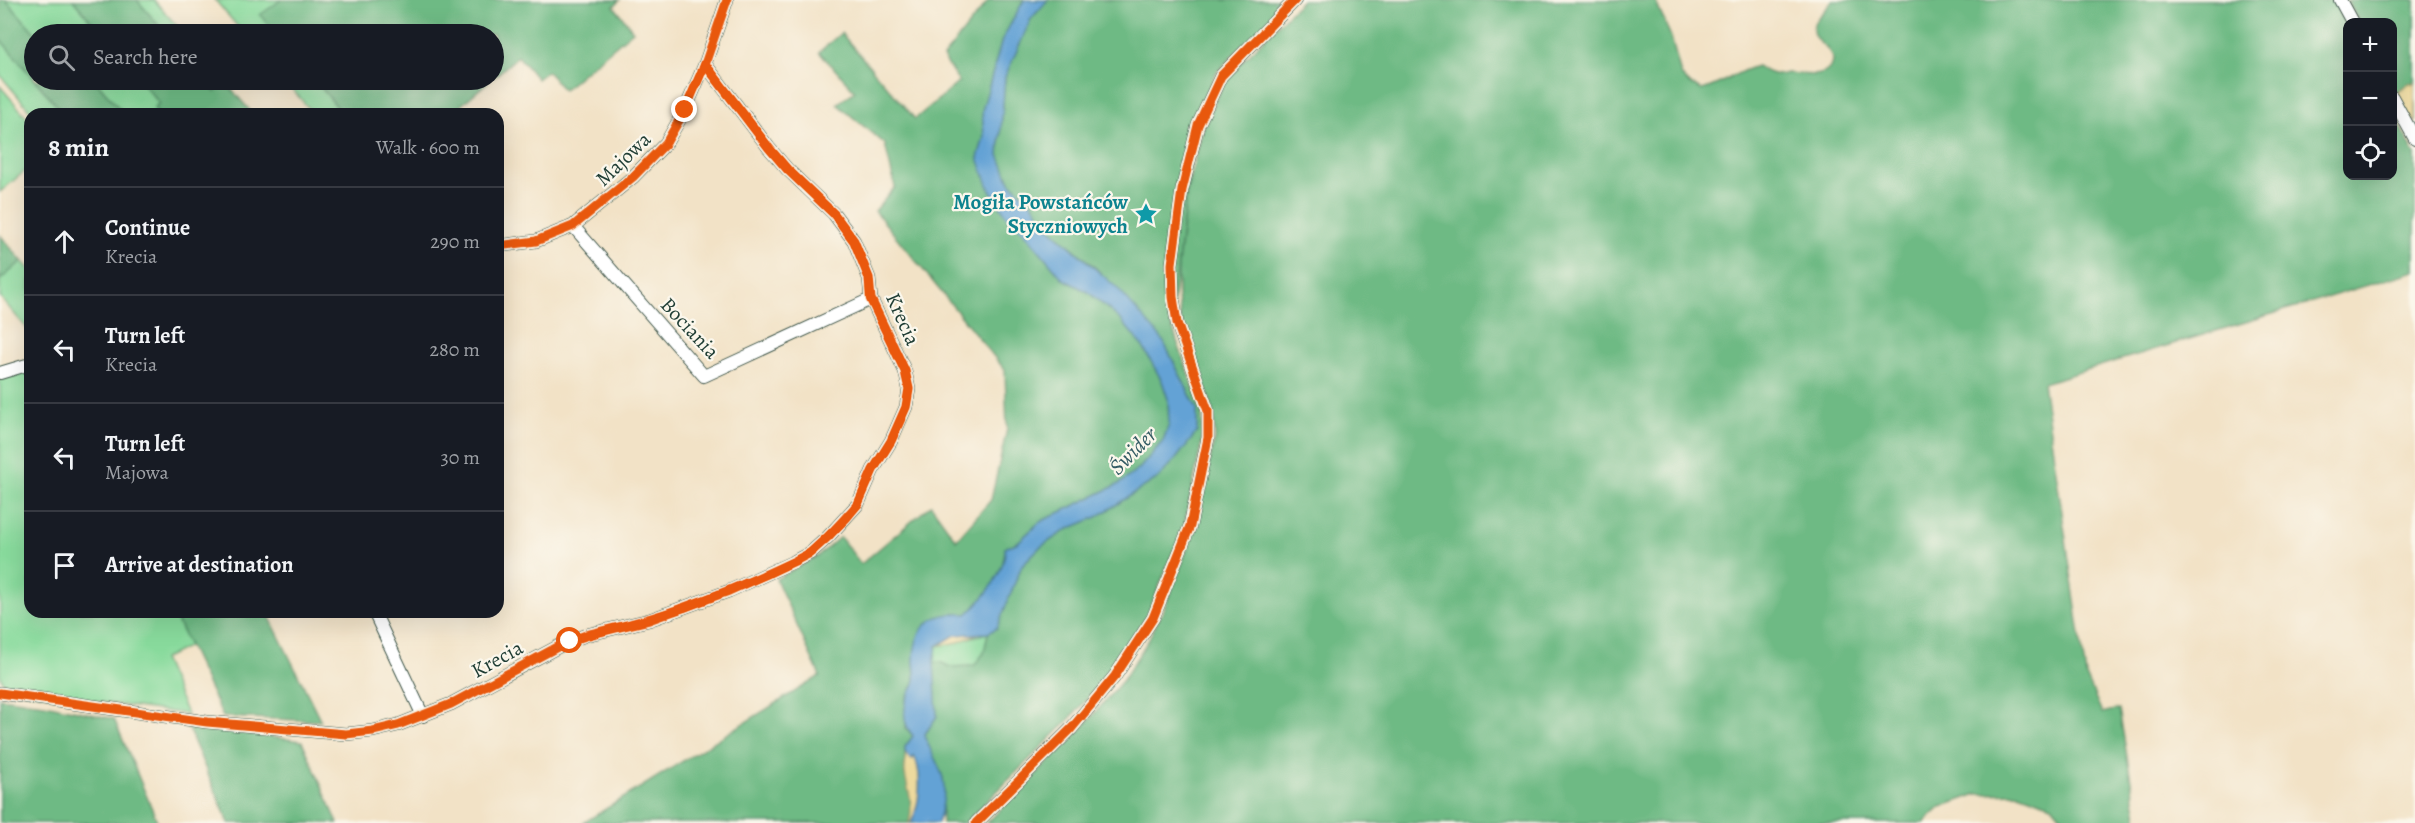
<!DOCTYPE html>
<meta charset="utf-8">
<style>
:root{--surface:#171b24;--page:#242831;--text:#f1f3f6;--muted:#9ea1a6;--line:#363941}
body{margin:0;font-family:Alegreya,serif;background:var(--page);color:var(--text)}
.controls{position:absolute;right:18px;top:18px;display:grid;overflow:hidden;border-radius:12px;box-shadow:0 6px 24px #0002}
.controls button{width:54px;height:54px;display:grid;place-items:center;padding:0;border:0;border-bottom:2px solid var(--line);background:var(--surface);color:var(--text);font:30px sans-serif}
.stop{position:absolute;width:18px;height:18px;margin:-14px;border:4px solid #ea580c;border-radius:50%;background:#fff}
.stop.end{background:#ea580c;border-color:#fff;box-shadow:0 2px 6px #0008}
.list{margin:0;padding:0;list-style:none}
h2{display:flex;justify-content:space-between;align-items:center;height:78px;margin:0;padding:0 24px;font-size:26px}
h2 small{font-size:20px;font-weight:400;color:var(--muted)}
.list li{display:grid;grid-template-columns:39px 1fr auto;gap:18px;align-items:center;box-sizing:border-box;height:108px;padding:0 24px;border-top:2px solid var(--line)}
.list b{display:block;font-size:22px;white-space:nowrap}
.list p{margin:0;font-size:20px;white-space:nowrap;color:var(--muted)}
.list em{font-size:20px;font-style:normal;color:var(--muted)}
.icon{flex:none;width:33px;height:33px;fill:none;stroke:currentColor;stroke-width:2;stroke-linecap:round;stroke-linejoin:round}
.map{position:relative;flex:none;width:2415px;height:823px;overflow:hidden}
.search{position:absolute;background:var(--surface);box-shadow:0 6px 24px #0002;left:24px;top:24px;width:480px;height:66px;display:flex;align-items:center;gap:15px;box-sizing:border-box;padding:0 21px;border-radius:33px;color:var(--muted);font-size:22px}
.panel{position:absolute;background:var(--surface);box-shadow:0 6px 24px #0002;left:24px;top:108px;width:480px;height:510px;border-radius:18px}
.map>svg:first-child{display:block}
</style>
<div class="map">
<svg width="2415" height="823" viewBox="0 0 2415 823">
<rect width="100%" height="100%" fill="#fbf7ec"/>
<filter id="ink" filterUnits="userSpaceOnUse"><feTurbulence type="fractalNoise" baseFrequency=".0167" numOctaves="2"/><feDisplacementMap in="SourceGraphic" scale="12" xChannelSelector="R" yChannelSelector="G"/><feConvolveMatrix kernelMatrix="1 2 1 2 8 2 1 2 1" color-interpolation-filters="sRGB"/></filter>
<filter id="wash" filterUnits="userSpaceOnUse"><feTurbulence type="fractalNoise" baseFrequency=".008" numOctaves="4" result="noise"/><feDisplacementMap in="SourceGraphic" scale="24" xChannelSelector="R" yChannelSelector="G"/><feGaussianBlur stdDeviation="1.35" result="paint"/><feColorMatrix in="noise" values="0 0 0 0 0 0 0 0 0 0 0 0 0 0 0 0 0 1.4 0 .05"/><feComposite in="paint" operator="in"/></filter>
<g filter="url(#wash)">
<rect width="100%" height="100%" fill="#f2e2c6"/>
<g fill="#88da9c" stroke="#548c68" stroke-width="1.5">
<path d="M6 0H73L102 34H57L53 31 44 34H36Z"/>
<path d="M137 0H154L184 34H166Z"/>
<path d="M215 0H281L261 15 277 34H244Z"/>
<path d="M0 39 64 114H33L0 75Z"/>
<path d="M95 80H140L159 103 154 108 159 114H124Z"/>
<path d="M205 80H223L226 83 215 92Z"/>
<path d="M284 80H315L343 114H314Z"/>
<path d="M0 86 30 121V176L25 171 0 192Z"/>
<path d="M22 261 30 270V332L0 297V280Z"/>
<path d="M30 371V612H173L189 646 163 659 187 714 6 689 0 675V379Z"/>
<path d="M988 633 984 653 974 666 950 667 940 662 934 663 937 646Z"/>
</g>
<g fill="#6eba84" stroke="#467c5c" stroke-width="1.5">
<path d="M0 0H6L36 34 34 79 0 39Z"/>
<path d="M73 0H137L166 34H102Z"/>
<path d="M281 0H620L614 6 633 31 563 90 547 71 537 79 518 56 494 77V34H277L260 15Z"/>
<path d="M989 0H1024L1002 40 982 111 984 137 978 158 1008 218 1024 232 1063 279 1088 292 1121 320 1143 347 1162 381 1168 399 1169 424 1163 441 1139 469 1119 484 1040 522 1018 542 1005 548C1006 571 984 600 967 614L955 613 914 656 915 681 906 700V728L913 736 905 747V773L910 789 911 814 909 823H583L820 676 776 579 818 556 840 537 861 564 931 505 956 540 991 500 1007 429 1005 370 875 211 895 187 885 144 837 104 855 91 819 52 841 33 915 119 959 82 943 57Z"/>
<path d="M1048 0H1288L1216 73 1194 125 1171 324 1202 412 1203 436 1184 526 1147 616 1110 673 1065 724 965 823H942L943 778 929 749 925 734 937 716 934 663 940 662 950 667 974 666 984 653 988 633 997 628 1022 565 1040 547 1068 529 1097 517 1158 478 1176 459 1197 431V409L1162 339 1096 268 1044 223 1032 203 1010 182 999 155 1005 77 1031 19Z"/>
<path d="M1302 0H1655L1671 37 1681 75 1691 85 1702 90C1722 85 1737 71 1757 66 1762 69 1768 73 1774 74 1779 76 1782 74 1787 73 1800 73 1830 82 1832 61 1833 47 1813 43 1813 30 1813 17 1828 11 1832 0H2333L2347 27 2348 176H2392L2393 112 2415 155V271L2043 383 2086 676 2102 713 2119 709 2138 823H2067L2052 805 2019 793 1977 794 1941 807 1924 823H987L1082 728 1123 680 1147 642 1163 611 1195 529 1215 437 1213 411 1181 322 1178 297V265L1187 190 1203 128 1225 79Z"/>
<path d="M2347 0H2415V83H2409L2396 93 2393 87 2392 22H2359Z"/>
<path d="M35 80H95L124 114H64Z"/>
<path d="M140 80H205L215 92 226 83 253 114H159L154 108 159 103Z"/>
<path d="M315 80H490L451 114H343Z"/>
<path d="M0 235 22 261 0 280Z"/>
<path d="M173 612H267L321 721 223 717Z"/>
<path d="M0 698 45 704 114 719 158 823H0Z"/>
<path d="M187 726 302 741 338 823H229Z"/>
</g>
<g fill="#eeda9e" stroke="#868c69" stroke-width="1.5">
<path d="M2409 83H2415V121H2412L2396 93Z"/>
<path d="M963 633 977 634 959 642 937 646 955 635Z"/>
<path d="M906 754 912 759 914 755C923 774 920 804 911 823H909C914 802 908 793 905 774 904 767 906 760 906 754Z"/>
</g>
<path fill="#63a2d5" stroke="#417084" stroke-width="1.5" d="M1024 0H1048L1031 19 1005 77 999 155 1010 182 1032 203 1044 223 1117 288 1162 339 1197 409V432L1176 459 1158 478 1097 517 1068 529 1040 547 1022 565 997 628 988 633 955 635 937 646 934 663 937 716 925 734C928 748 935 757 940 770 948 786 943 807 938 823H911C920 805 923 774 914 756L912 760 905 752V747L913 736C904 725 902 712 908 697 910 691 914 686 915 680 916 672 913 664 914 656 916 623 936 611 967 614 984 600 1006 570 1005 548L1018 542 1040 522 1119 484 1139 469 1163 441 1169 424 1168 399 1162 381 1143 347 1121 320 1088 292 1063 279 1024 232 1008 218 990 190 978 158 984 137 982 111 1002 40Z"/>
</g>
<g filter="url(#ink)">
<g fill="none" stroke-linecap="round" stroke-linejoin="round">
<g stroke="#3f564a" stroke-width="14">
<g id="minor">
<path d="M2340 0 2352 22"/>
<path d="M2392 97 2415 139"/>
<path d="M573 226 704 376 871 299"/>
<path d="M498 246 536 241 573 226 633 177 666 143 685 110 705 64 727 0"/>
<path d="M0 373 30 364"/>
<path d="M374 612 423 716"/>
<path d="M0 693 207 722 346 734 373 731 398 725 451 704 565 643 586 635 649 620 729 591 795 561 810 553 828 537 858 504 873 470 891 441 906 407 909 389 905 371 871 299 869 278 854 241 834 214 787 169 769 148 705 64"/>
<path d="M976 823 1071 729 1115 676 1153 618 1190 526 1208 438V411L1177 323 1173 297 1172 264 1182 190 1198 125 1221 76 1295 0"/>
</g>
</g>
<use href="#minor" stroke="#fff" stroke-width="12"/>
<g stroke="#fbf7ec" stroke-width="13">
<g id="cycleway">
<path d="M498 246 536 241 573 226 633 177 666 143 685 110 705 64 727 0"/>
<path d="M0 693 207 722 346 734 373 731 398 725 451 704 565 643 586 635 649 620 729 591 795 561 810 553 828 537 858 504 873 470 891 441 906 407 909 389 905 371 871 299 869 278 854 241 834 214 787 169 769 148 705 64"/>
<path d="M976 823 1071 729 1115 676 1153 618 1190 526 1208 438V411L1177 323 1173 297 1172 264 1182 190 1198 125 1221 76 1295 0"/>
</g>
</g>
<use href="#cycleway" stroke="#e8590c" stroke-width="9"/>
</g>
</g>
<g fill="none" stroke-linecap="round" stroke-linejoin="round" filter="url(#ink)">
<path stroke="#ea580c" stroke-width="8" d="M570 641 684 608 768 574 810 553 847 518 858 504 873 470 891 441 906 407 909 389 905 371 870 299 869 278 854 241 834 214 787 169 769 148 705 64 685 110"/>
</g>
<defs>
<g id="sight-bare" transform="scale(1.8)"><path d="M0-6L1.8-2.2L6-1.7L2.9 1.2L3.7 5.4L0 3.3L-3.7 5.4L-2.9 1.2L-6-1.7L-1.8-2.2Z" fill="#0f9aa8" stroke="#fbf7ec" stroke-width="2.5" paint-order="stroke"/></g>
</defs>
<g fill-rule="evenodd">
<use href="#sight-bare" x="1146" y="214"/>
</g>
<g text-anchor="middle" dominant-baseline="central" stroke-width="4.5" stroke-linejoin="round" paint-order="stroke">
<g font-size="21" fill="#1f3d34" stroke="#fbf7ec">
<text transform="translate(623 159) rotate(-44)">Majowa</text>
<text transform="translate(903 319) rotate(66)">Krecia</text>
<text transform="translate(690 328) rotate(47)">Bociania</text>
<text transform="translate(497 659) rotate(-29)">Krecia</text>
</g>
<g font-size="21" font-weight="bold" fill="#0d838f" stroke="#fbf7ec" text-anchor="end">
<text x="1128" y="202">Mogiła Powstańców<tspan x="1128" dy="24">Styczniowych</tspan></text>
</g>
<g font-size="22" font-style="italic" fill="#335b64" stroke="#fbf7ec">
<text transform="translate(1133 451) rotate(-45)">Świder</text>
</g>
</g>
</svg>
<div class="controls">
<button>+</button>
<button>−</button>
<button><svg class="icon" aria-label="locate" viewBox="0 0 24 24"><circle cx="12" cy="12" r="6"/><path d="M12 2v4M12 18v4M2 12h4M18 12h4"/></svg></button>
</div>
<div class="stop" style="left:570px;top:641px"></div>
<div class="stop end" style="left:685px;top:110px"></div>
<div class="search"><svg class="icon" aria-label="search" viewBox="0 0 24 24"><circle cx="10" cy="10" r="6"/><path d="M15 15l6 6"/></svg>Search here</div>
<section class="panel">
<h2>8 min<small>Walk · 600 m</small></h2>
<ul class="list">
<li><svg class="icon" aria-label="ahead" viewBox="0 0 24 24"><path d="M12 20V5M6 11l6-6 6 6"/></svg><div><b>Continue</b><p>Krecia</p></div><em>290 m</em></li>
<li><svg class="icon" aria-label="left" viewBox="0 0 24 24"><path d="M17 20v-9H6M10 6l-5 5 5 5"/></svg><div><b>Turn left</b><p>Krecia</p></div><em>280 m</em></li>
<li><svg class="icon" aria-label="left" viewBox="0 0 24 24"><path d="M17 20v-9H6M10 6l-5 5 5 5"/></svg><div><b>Turn left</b><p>Majowa</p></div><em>30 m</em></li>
<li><svg class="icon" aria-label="arrive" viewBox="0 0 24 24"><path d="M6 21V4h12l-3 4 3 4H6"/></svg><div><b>Arrive at destination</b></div></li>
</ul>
</section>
</div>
